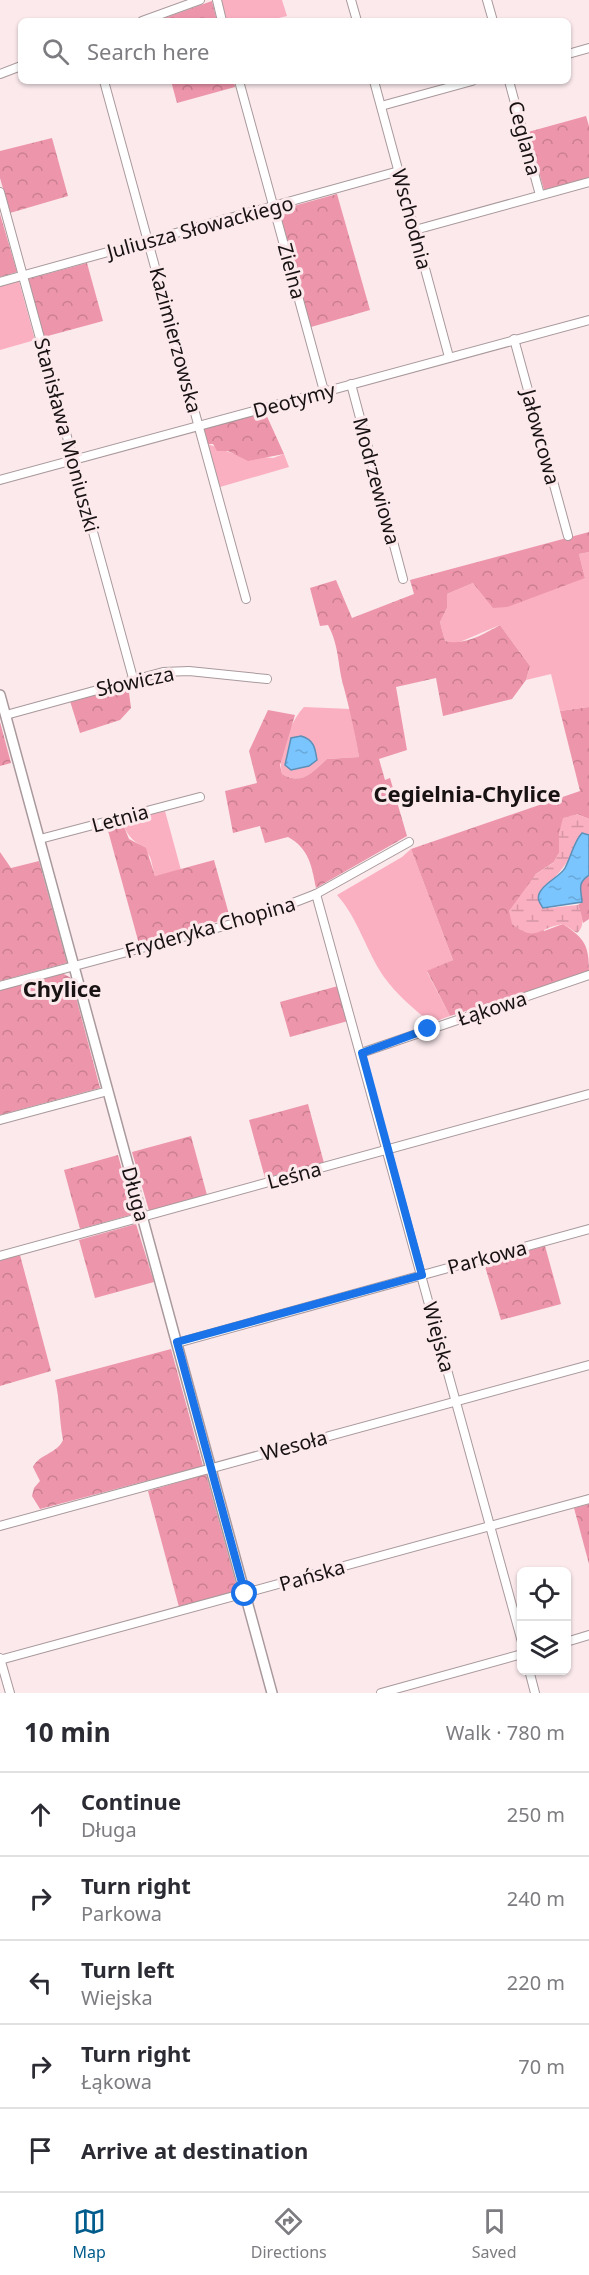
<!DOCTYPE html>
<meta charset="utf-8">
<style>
:root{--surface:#fff;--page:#f2f2f3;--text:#2b2b33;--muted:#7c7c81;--line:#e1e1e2;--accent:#005c8c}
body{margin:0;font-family:"Noto Sans",sans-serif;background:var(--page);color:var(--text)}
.controls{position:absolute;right:18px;bottom:18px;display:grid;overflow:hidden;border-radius:9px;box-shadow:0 2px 4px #0004}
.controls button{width:54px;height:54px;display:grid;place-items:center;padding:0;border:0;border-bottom:2px solid var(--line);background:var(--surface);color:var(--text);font:30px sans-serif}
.stop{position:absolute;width:18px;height:18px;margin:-14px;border:4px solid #1a73e8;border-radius:50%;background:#fff}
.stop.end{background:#1a73e8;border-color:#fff;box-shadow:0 2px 6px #0008}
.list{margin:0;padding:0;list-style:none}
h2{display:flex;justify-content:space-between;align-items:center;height:78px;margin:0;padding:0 24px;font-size:26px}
h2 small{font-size:20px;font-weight:400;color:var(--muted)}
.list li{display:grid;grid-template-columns:39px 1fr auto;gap:18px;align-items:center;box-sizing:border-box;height:84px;padding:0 24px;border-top:2px solid var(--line)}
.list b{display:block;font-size:22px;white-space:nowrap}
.list p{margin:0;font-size:20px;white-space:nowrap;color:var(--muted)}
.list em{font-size:20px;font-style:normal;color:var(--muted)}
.icon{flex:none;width:33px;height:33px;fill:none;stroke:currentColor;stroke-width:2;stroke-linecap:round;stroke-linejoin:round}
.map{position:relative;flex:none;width:589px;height:1693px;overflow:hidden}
.search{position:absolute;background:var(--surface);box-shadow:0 2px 4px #0004;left:18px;right:18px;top:18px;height:66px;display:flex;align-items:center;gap:15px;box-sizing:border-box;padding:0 21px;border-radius:9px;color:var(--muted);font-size:22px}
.sheet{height:498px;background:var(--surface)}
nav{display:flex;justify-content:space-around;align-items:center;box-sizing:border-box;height:84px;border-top:2px solid var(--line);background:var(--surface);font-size:16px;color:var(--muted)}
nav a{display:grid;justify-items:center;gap:3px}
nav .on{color:var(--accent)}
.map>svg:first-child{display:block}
</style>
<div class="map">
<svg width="589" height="1693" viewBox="0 0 589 1693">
<defs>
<pattern id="forest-crowns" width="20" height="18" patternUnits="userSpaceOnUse" patternTransform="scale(1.5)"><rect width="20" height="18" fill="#ed95aa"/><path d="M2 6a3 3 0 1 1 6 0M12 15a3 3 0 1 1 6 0" fill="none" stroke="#ca7f91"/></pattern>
<pattern id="wetland-marsh" width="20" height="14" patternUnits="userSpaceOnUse" patternTransform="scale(1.5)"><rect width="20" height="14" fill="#fbb0c1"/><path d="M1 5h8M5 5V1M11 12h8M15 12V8" fill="none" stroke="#d696a5"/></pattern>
<pattern id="water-ripples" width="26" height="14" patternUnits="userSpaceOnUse" patternTransform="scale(1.5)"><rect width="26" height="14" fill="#7ac5fd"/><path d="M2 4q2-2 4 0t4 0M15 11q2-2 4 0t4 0" fill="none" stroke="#69a8d8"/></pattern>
</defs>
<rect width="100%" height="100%" fill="#fbe9ec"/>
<g fill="#fbb0c1">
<path d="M221 0H282L287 16 266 21H227Z"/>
<path d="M19 281 35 340 0 350V286Z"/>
<path d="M208 444 234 454 273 458 284 454 289 467 220 487Z"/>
<path d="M589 552V707L560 711 551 674 526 680 530 666 500 625 455 644 445 641 440 622 447 608V594L473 583 585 578 579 554Z"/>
<path d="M304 707 351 709 359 757 327 759C312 772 302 786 282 774 277 755 291 720 304 707Z"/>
<path d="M165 811 181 870 155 876C153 870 152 862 150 857 142 841 131 846 122 822Z"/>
<path d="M411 849 453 960 427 972 450 1016 431 1023C415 1010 397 995 384 977 366 951 358 918 337 895L402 857Z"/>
</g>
<g fill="url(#forest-crowns)">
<path d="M212 1 217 21H156Z"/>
<path d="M171 81H234L235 87 177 103Z"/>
<path d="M586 116 589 126V178L544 190 528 132Z"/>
<path d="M52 138 68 196 10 213 0 178V151Z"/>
<path d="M337 194 370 310 311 327 279 210Z"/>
<path d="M0 214 17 272 0 277Z"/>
<path d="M87 263 103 321 44 337 28 279Z"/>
<path d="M265 412 284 454 248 461 228 451H217L213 444H208L204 429Z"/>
<path d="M589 532V552L579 554 585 578 507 607 493 608 473 583 447 594V608L440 622 445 641C464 646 484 634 500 625L530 666 526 680 512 699 443 716 436 678 396 687 407 750 379 759 385 780 390 778 407 836 316 888C312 867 309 848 288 837L265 843 260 826 233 833 225 791 257 783 249 751 268 710 295 715 280 765 282 774C302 786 312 772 327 759L359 757C355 733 350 711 344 688 337 664 340 648 328 625L320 626 310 588 336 580 352 618 414 594 410 580Z"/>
<path d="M128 685 131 708 120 720 80 733 70 701Z"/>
<path d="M589 707V819L577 814 559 833V853L554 862 536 874 526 890 544 931 563 924C585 939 589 945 589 972L450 1016 427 971 453 960 411 849 580 791 560 711Z"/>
<path d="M0 722 11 763 0 766Z"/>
<path d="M122 822 129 839 146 848 155 876 214 860 230 918 139 944 107 827Z"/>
<path d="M0 852 11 868 39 861 67 963 0 981Z"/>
<path d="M589 875V919L583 923 578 905 582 902C581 889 577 883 589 875Z"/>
<path d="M62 973 71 978 100 1088 0 1115V990Z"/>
<path d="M338 986 348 1021 290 1037 280 1002Z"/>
<path d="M308 1104 324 1163 265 1178 249 1120Z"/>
<path d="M191 1136 207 1195 149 1211 132 1152Z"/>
<path d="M118 1155 134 1214 80 1229 64 1170Z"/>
<path d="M136 1224 154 1282 95 1298 79 1240Z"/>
<path d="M545 1246 561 1304 501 1320 484 1263Z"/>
<path d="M20 1255 51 1371 0 1386V1260Z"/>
<path d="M171 1349 203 1466 40 1509 32 1496 34 1488 40 1481 33 1467C39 1454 57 1454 63 1440 59 1419 60 1400 55 1380Z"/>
<path d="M206 1474 238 1591 179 1607 148 1491Z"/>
<path d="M589 1504V1564L574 1508Z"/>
</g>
<path fill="url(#wetland-marsh)" d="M577 814 589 819V835L582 834C572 858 559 876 539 892L548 908 578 905C582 914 586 926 577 933L563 924C538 928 536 943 512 924L509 911 536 874 553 863 559 853V833L563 818Z"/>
<g fill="url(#water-ripples)" stroke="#5d8fb7" stroke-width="1.5">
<path d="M301 736C314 740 315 747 317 760L309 766 291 770 285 765 291 738Z"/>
<path d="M582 833 589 835V875C577 883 581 889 582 902L543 908C540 903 537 900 539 894 543 883 560 877 565 868 571 857 574 841 582 833Z"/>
</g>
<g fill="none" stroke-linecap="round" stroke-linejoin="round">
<g stroke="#a9999c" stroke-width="10">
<g id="minor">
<path d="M217 0 222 21"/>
<path d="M351 0 357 21"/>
<path d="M487 0 493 21"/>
<path d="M142 21 200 0"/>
<path d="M568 54 589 48"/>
<path d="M0 74 21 66"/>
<path d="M104 81 246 599"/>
<path d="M239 81 324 391"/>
<path d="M374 81 449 357"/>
<path d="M509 81 540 195"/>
<path d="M381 106 472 81"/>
<path d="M0 192 133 678"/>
<path d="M415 230 589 182"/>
<path d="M0 282 399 171"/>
<path d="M514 339 568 536"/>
<path d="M351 384 403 579"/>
<path d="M0 480 589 320"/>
<path d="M6 715 163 672 189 671 267 679"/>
<path d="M40 839 200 797"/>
<path d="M316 894 522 1642"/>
<path d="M0 986 254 918 316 894 409 842"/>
<path d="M361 1053 589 975"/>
<path d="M0 1120 108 1091"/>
<path d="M0 1256 589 1094"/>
<path d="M177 1343 589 1229"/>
<path d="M0 1526 589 1365"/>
<path d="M566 1642 589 1635"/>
<path d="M0 1658 10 1693"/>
<path d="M0 1660 589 1499"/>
<path d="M529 1670 535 1693"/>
<path d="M381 1693 522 1654"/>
</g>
</g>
<g stroke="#a9999c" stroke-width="12">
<path id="tertiary" d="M0 695 272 1693"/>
</g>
<use href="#minor" stroke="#fff" stroke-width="8"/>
<use href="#tertiary" stroke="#fff" stroke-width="9"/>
</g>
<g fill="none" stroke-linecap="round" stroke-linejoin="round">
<path stroke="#1a73e8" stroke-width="8" d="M245 1594 177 1342 422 1275 362 1053 428 1029"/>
</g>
<g text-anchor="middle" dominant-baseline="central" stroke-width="6" stroke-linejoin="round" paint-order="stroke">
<g font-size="20" fill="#181213" stroke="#fbe9ec">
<text transform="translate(525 138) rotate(75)">Ceglana</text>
<text transform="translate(412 219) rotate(75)">Wschodnia</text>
<text transform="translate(200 227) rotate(-15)">Juliusza Słowackiego</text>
<text transform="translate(292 271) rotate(75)">Zielna</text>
<text transform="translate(176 340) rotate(75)">Kazimierzowska</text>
<text transform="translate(294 400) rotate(-15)">Deotymy</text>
<text transform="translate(67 435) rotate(75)">Stanisława Moniuszki</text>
<text transform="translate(541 437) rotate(75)">Jałowcowa</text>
<text transform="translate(377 481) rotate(75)">Modrzewiowa</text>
<text transform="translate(135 681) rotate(-12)">Słowicza</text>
<text transform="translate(120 818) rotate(-15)">Letnia</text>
<text transform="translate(210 927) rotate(-16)">Fryderyka Chopina</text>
<text transform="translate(492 1008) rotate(-18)">Łąkowa</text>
<text transform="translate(294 1175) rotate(-15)">Leśna</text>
<text transform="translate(136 1194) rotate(75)">Długa</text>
<text transform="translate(487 1257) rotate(-15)">Parkowa</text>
<text transform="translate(439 1337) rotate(75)">Wiejska</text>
<text transform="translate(294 1445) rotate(-15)">Wesoła</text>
<text transform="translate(312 1575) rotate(-16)">Pańska</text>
</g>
<g font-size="22" font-weight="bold" fill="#181213" stroke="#fbe9ec">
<text x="467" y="793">Cegielnia-Chylice</text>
<text x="62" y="988">Chylice</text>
</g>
</g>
</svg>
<div class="controls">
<button><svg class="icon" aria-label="locate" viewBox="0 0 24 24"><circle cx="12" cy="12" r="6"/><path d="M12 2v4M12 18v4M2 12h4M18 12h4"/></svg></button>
<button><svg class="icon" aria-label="layers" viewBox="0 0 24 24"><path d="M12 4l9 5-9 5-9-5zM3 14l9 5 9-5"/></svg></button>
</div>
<div class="stop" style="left:245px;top:1594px"></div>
<div class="stop end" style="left:428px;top:1029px"></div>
<div class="search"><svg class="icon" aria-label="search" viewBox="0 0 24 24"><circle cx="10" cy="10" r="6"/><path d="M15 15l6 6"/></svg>Search here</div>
</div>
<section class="sheet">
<h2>10 min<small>Walk · 780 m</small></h2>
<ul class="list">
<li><svg class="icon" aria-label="ahead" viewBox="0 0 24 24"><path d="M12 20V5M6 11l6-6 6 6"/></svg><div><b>Continue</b><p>Długa</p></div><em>250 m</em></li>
<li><svg class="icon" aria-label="right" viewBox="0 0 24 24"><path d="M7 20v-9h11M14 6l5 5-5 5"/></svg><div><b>Turn right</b><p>Parkowa</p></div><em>240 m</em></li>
<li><svg class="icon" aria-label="left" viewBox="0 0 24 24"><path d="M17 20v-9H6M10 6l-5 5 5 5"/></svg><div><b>Turn left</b><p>Wiejska</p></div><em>220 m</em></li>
<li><svg class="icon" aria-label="right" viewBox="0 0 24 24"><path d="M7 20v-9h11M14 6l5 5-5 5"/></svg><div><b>Turn right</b><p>Łąkowa</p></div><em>70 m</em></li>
<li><svg class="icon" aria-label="arrive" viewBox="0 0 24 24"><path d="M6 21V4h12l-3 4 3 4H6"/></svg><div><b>Arrive at destination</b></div></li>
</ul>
</section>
<nav>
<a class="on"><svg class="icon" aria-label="map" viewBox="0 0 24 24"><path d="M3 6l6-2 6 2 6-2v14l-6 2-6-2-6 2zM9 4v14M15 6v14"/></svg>Map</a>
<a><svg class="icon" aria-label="directions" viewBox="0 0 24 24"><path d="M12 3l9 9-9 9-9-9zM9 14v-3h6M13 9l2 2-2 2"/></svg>Directions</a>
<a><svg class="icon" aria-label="saved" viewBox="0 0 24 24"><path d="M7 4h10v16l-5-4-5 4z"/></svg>Saved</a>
</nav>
